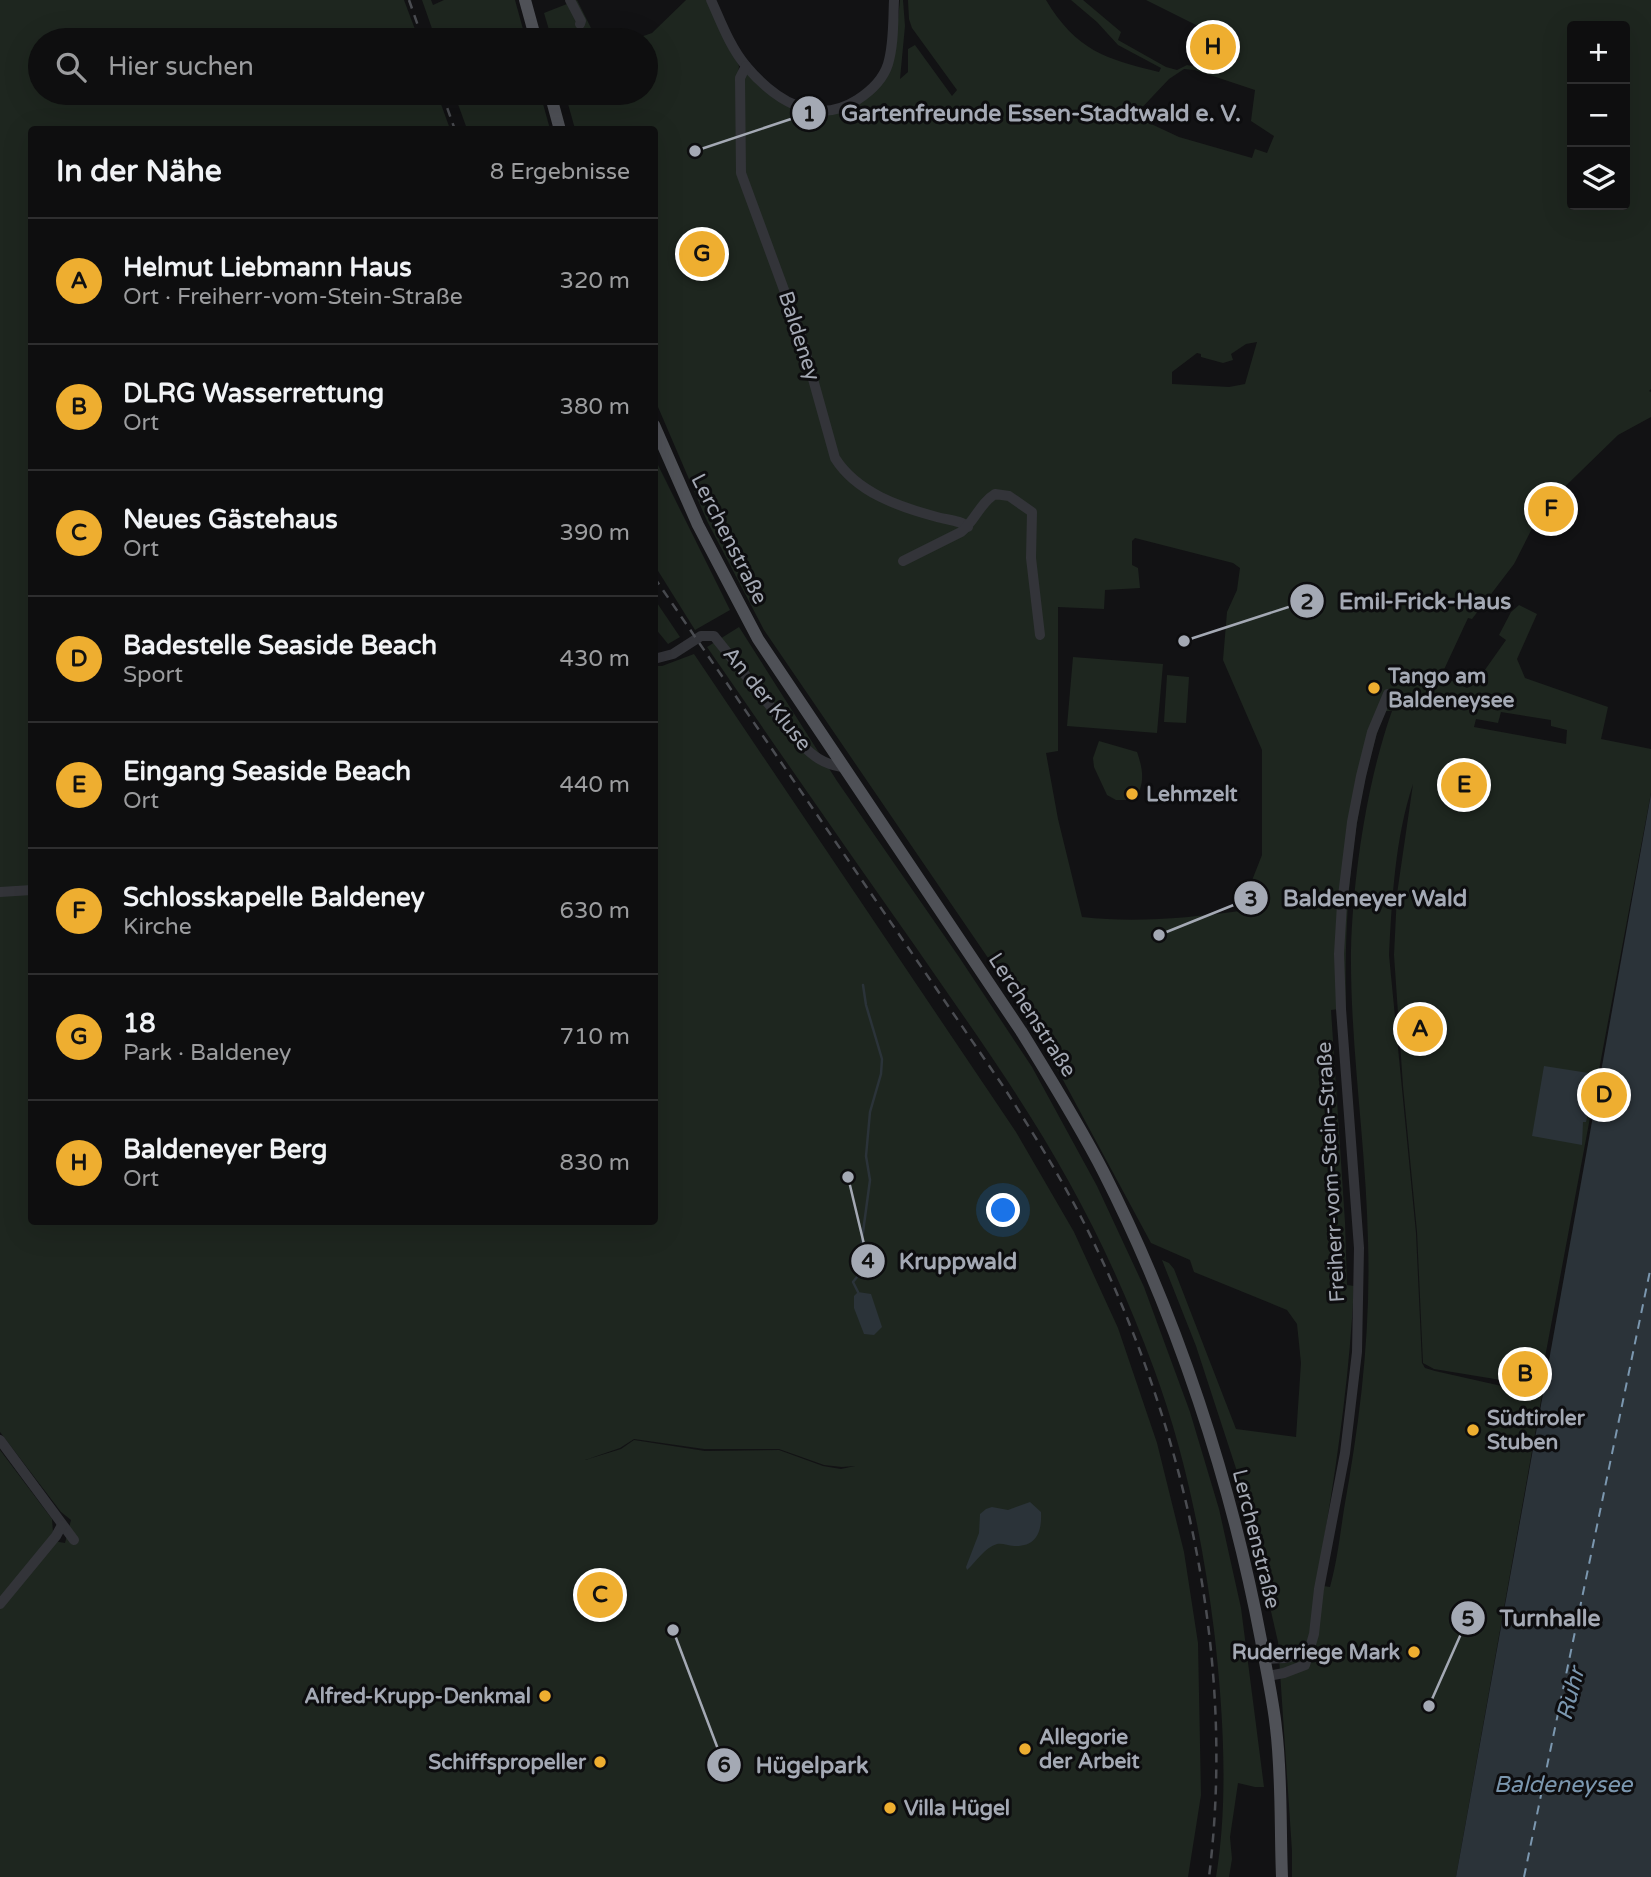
<!DOCTYPE html>
<html lang="de">
<meta charset="utf-8">
<style>
:root{--surface:#0e0e0f;--page:#171718;--text:#f1f3f6;--muted:#9b9c9e;--line:#2e2e2f;--accent:#eeae30}
body{margin:0;font-family:"Varela Round",sans-serif;background:var(--page);color:var(--text)}
.controls{position:absolute;right:21px;top:21px;display:grid;overflow:hidden;border-radius:7px;box-shadow:0 7px 28px #0002}
.controls button{width:63px;height:63px;display:grid;place-items:center;padding:0;border:0;border-bottom:2px solid var(--line);background:var(--surface);color:var(--text);font:35px sans-serif}
.you{position:absolute;left:1004px;top:1211px;width:24px;height:24px;margin:-18px;border:5px solid #fff;border-radius:50%;background:#1a73e8;box-shadow:0 0 0 10px #1a73e833}
.badge{display:grid;place-items:center;width:46px;height:46px;border-radius:50%;background:var(--accent);color:#111;font-size:23px;font-weight:700}
.pin{position:absolute;translate:-50% -50%;border:4px solid #fff;box-shadow:0 2px 7px #0006}
.list{margin:0;padding:0;list-style:none}
h2{display:flex;justify-content:space-between;align-items:center;height:91px;margin:0;padding:0 28px;font-size:30px}
h2 small{font-size:23px;font-weight:400;color:var(--muted)}
.list li{display:grid;grid-template-columns:46px 1fr auto;gap:21px;align-items:center;box-sizing:border-box;height:126px;padding:0 28px;border-top:2px solid var(--line)}
.list b{display:block;font-size:26px;white-space:nowrap}
.list p{margin:0;font-size:23px;white-space:nowrap;color:var(--muted)}
.list em{font-size:23px;font-style:normal;color:var(--muted)}
.icon{flex:none;width:38px;height:38px;fill:none;stroke:currentColor;stroke-width:2;stroke-linecap:round;stroke-linejoin:round}
.map{position:relative;flex:none;width:1651px;height:1877px;overflow:hidden}
.search{position:absolute;background:var(--surface);box-shadow:0 7px 28px #0002;left:28px;top:28px;width:630px;height:77px;display:flex;align-items:center;gap:18px;box-sizing:border-box;padding:0 24px;border-radius:38px;color:var(--muted);font-size:26px}
.panel{position:absolute;background:var(--surface);box-shadow:0 7px 28px #0002;left:28px;top:126px;width:630px;height:1099px;border-radius:7px}
.map>svg:first-child{display:block}
</style>
<div class="map">
<svg width="1651" height="1877" viewBox="0 0 1651 1877">
<rect width="100%" height="100%" fill="#121214"/>
<g fill="#1e261f" fill-rule="evenodd">
<path d="M0 0H404L419 40H40V93H437L450 129 32 130V889L0 891Z"/>
<path d="M422 0H431L433 5 444 0H515L526 40H436Z"/>
<path d="M577 0 597 40H552L544 13Z"/>
<path d="M686 0H706L739 66 737 84 747 69 758 82 817 113 871 93 896 39 900 0H903L905 26 900 79 908 72V49L915 45 952 96 957 90 912 28 909 19 908 0H1046C1076 50 1105 59 1159 72L1161 68 1118 45 1097 22 1071 0H1083L1121 32 1118 40 1166 67 1177 70 1187 65 1198 67 1201 62 1199 55 1212 33 1146 0H1651V389L1649 391 1651 392V417L1618 435 1542 509 1514 564 1472 619 1468 618 1441 676 1467 688 1475 684 1506 640 1499 635 1511 612 1519 605 1537 614 1517 659 1525 678 1608 707 1601 739 1651 749V793L1543 1368 1511 1362 1507 1381 1434 1369 1423 1363 1417 1232 1403 1086 1394 955 1397 894 1413 784C1395 838 1392 899 1389 955L1416 1233 1422 1363 1425 1368 1435 1371 1542 1395 1456 1877H1292V1851L1278 1642 1244 1493 1196 1346 1162 1260 1169 1263 1174 1269 1236 1429 1296 1437 1301 1363 1297 1324 1287 1310 1194 1272 1190 1260 1151 1243 1049 1054 997 971 764 630 707 521 655 400 654 130 575 129 565 93H646V40H632L652 33ZM1572 26H1625V205H1572ZM1184 69 1195 70 1255 90 1251 121 1274 136 1267 153 1255 149 1252 158 1179 137 1134 116 1169 79ZM1257 342 1245 384 1229 387 1172 384V372L1197 353 1201 354V357L1223 363 1233 360 1231 354 1246 344ZM1135 538 1233 563 1240 568 1237 590 1227 612 1223 660 1262 750V855L1240 911C1187 918 1135 923 1082 917L1058 819 1046 753 1058 751V607L1104 609 1105 590 1140 588 1138 568 1132 565V541ZM1384 711H1392C1367 781 1353 876 1351 950 1350 1047 1366 1144 1368 1241 1371 1331 1360 1421 1344 1509 1340 1535 1337 1562 1330 1587L1316 1585C1334 1485 1349 1387 1354 1286L1347 1285 1345 1222 1331 1010 1346 1008C1344 908 1352 806 1384 711ZM1501 712 1551 720V726L1567 730 1566 744 1474 727 1476 719 1498 723Z"/>
<path d="M454 93H540L550 129H467Z"/>
<path d="M654 457 730 610 695 630 655 566Z"/>
<path d="M655 600 680 637 668 644 655 628Z"/>
<path d="M739 627 837 781 959 957 1032 1067 1097 1186 1144 1287 1190 1412 1219 1509 1241 1608 1264 1787H1255L1238 1783 1230 1837 1232 1859 1229 1877H1216C1229 1799 1223 1708 1214 1630 1203 1542 1185 1453 1154 1369 1131 1306 1102 1241 1069 1182 1024 1100 968 1023 915 946 845 847 776 747 707 647Z"/>
<path d="M694 654 1016 1132 1074 1232 1118 1328 1157 1443 1184 1552 1198 1643 1201 1795 1188 1877H0V1450L52 1519 53 1532 48 1540 65 1543 71 1520 61 1512 0 1432V893L31 892 32 1222H654L655 666H662ZM634 1439 704 1449H779L824 1465 842 1467 855 1466 841 1469 823 1466 779 1450 705 1451 634 1440 621 1449 585 1460 620 1448Z"/>
<path d="M1073 657 1163 664 1157 733 1067 726Z"/>
<path d="M1167 675 1189 677 1186 723 1164 722Z"/>
<path d="M1099 741 1137 752C1143 769 1146 786 1133 800H1116L1107 795 1094 767 1093 758Z"/>
</g>
<g fill="#2b3339">
<path d="M1651 794V1877H1456Z"/>
<path d="M1544 1066 1595 1074 1593 1087H1590L1588 1096 1591 1097 1586 1122H1583L1582 1145 1532 1136Z"/>
<path d="M858 1292 871 1294 882 1327 874 1335 864 1334 854 1308V1296Z"/>
<path d="M1030 1502 1041 1512C1042 1531 1037 1547 1014 1546 1008 1546 1003 1543 997 1544 985 1547 976 1562 967 1570L966 1567 979 1533 980 1514 986 1509 992 1507 1008 1510Z"/>
</g>
<g fill="none" stroke-linecap="round" stroke-linejoin="round">
<path stroke="#2b3339" stroke-width="2.5" d="M858 1292 853 1282 861 1272V1247L870 1180 866 1156 870 1112 881 1074 882 1059 866 1005 863 985"/>
<path stroke="#7b97af" stroke-width="2" stroke-dasharray="9 7" stroke-linecap="butt" d="M1524 1877 1651 1266"/>
<g stroke="#333439" stroke-width="10">
<path d="M570 0 581 21 580 24"/>
<path d="M711 0C721 22 730 47 746 66 774 99 815 127 857 100 871 91 883 80 888 64 894 44 893 21 894 0"/>
<path d="M746 66 740 78 741 173 801 336 835 458C857 493 900 507 937 517 947 520 961 520 968 527"/>
<path d="M903 561 961 532C975 521 980 503 995 494L1009 496 1032 512 1031 558 1040 635"/>
<path d="M654 659 673 654 701 636H714L800 743C813 756 823 764 842 767"/>
<path d="M0 892 32 890"/>
<path d="M0 1440 74 1540"/>
<path d="M0 1604 56 1536 62 1525"/>
<path d="M1264 1659 1286 1658 1310 1650"/>
<path d="M1268 1676 1284 1673 1305 1665 1314 1634 1319 1589 1345 1453 1357 1352 1359 1248 1341 1009 1339 954 1342 904 1352 822 1361 776 1372 732 1388 694"/>
</g>
<g stroke="#4f5157" stroke-width="12">
<path d="M525 0 536 40"/>
<path d="M550 93 560 130"/>
<path d="M654 425 698 525 758 639 1021 1031C1050 1078 1079 1124 1104 1173 1177 1317 1231 1481 1261 1640 1266 1669 1273 1699 1276 1728 1282 1777 1280 1828 1282 1877"/>
</g>
<g stroke="#4a4c51" stroke-width="2.5" stroke-dasharray="9 7" stroke-linecap="butt">
<path d="M409 0 423 40"/>
<path d="M442 93 455 130"/>
<path d="M654 577 1003 1086C1035 1136 1067 1187 1093 1241 1187 1436 1236 1661 1209 1877"/>
</g>
</g>
<g fill="#eeae30" stroke="#0d0d0f" stroke-width="2.5">
<circle cx="1374" cy="688" r="7"/>
<circle cx="1132" cy="794" r="7"/>
<circle cx="1473" cy="1430" r="7"/>
<circle cx="1414" cy="1652" r="7"/>
<circle cx="545" cy="1696" r="7"/>
<circle cx="1025" cy="1749" r="7"/>
<circle cx="600" cy="1762" r="7"/>
<circle cx="890" cy="1808" r="7"/>
</g>
<g text-anchor="middle" dominant-baseline="central" stroke-width="6" stroke-linejoin="round" paint-order="stroke">
<g font-size="21" fill="#a4a9b4" stroke="#0d0d0f">
<text transform="translate(799 336) rotate(72)">Baldeney</text>
<text transform="translate(729 539) rotate(63)">Lerchenstraße</text>
<text transform="translate(767 699) rotate(51)">An der Kluse</text>
<text transform="translate(1032 1015) rotate(57)">Lerchenstraße</text>
<text transform="translate(1331 1172) rotate(-93)">Freiherr-vom-Stein-Straße</text>
<text transform="translate(1256 1539) rotate(76)">Lerchenstraße</text>
</g>
<g font-size="21" font-weight="bold" fill="#a4a9b4" stroke="#0d0d0f" text-anchor="start">
<text x="1388" y="676">Tango am<tspan x="1388" dy="24">Baldeneysee</tspan></text>
<text x="1146" y="794">Lehmzelt</text>
<text x="1487" y="1418">Südtiroler<tspan x="1487" dy="24">Stuben</tspan></text>
<text x="1400" y="1652" text-anchor="end">Ruderriege Mark</text>
<text x="531" y="1696" text-anchor="end">Alfred-Krupp-Denkmal</text>
<text x="1039" y="1737">Allegorie<tspan x="1039" dy="24">der Arbeit</tspan></text>
<text x="586" y="1762" text-anchor="end">Schiffspropeller</text>
<text x="904" y="1808">Villa Hügel</text>
</g>
<g font-size="23" font-style="italic" fill="#7b97af" stroke="#0d0d0f">
<text transform="translate(1571 1694) rotate(-75)">Ruhr</text>
<text x="1563" y="1785">Baldeneysee</text>
</g>
</g>
<path fill="none" stroke="#a4a9b4" stroke-width="2.5" d="M695 151L809 113M1184 641L1307 601M1159 935L1251 898M848 1177L868 1261M1429 1706L1468 1618M673 1630L724 1765"/>
<g fill="#a4a9b4" stroke="#0d0d0f" stroke-width="2.5">
<circle cx="695" cy="151" r="7"/>
<circle cx="1184" cy="641" r="7"/>
<circle cx="1159" cy="935" r="7"/>
<circle cx="848" cy="1177" r="7"/>
<circle cx="1429" cy="1706" r="7"/>
<circle cx="673" cy="1630" r="7"/>
<circle cx="809" cy="113" r="18"/>
<circle cx="1307" cy="601" r="18"/>
<circle cx="1251" cy="898" r="18"/>
<circle cx="868" cy="1261" r="18"/>
<circle cx="1468" cy="1618" r="18"/>
<circle cx="724" cy="1765" r="18"/>
</g>
<g font-size="21" text-anchor="middle" font-weight="bold" fill="#111">
<text x="809" y="121">1</text>
<text x="1307" y="609">2</text>
<text x="1251" y="906">3</text>
<text x="868" y="1268">4</text>
<text x="1468" y="1626">5</text>
<text x="724" y="1772">6</text>
</g>
<g font-size="23" text-anchor="middle" font-weight="bold" fill="#a4a9b4" stroke="#0d0d0f" stroke-width="6" stroke-linejoin="round" paint-order="stroke">
<text x="1041" y="121">Gartenfreunde Essen-Stadtwald e. V.</text>
<text x="1425" y="609">Emil-Frick-Haus</text>
<text x="1375" y="906">Baldeneyer Wald</text>
<text x="958" y="1269">Kruppwald</text>
<text x="1550" y="1626">Turnhalle</text>
<text x="812" y="1773">Hügelpark</text>
</g>
</svg>
<div class="controls">
<button>+</button>
<button>−</button>
<button><svg class="icon" aria-label="layers" viewBox="0 0 24 24"><path d="M12 4l9 5-9 5-9-5zM3 14l9 5 9-5"/></svg></button>
</div>
<div class="you"></div>
<div class="pin badge" style="left:1420px;top:1029px">A</div>
<div class="pin badge" style="left:1525px;top:1374px">B</div>
<div class="pin badge" style="left:600px;top:1595px">C</div>
<div class="pin badge" style="left:1604px;top:1095px">D</div>
<div class="pin badge" style="left:1464px;top:785px">E</div>
<div class="pin badge" style="left:1551px;top:509px">F</div>
<div class="pin badge" style="left:702px;top:254px">G</div>
<div class="pin badge" style="left:1213px;top:47px">H</div>
<div class="search"><svg class="icon" aria-label="search" viewBox="0 0 24 24"><circle cx="10" cy="10" r="6"/><path d="M15 15l6 6"/></svg>Hier suchen</div>
<section class="panel">
<h2>In der Nähe<small>8 Ergebnisse</small></h2>
<ul class="list">
<li><span class="badge">A</span><div><b>Helmut Liebmann Haus</b><p>Ort · Freiherr-vom-Stein-Straße</p></div><em>320 m</em></li>
<li><span class="badge">B</span><div><b>DLRG Wasserrettung</b><p>Ort</p></div><em>380 m</em></li>
<li><span class="badge">C</span><div><b>Neues Gästehaus</b><p>Ort</p></div><em>390 m</em></li>
<li><span class="badge">D</span><div><b>Badestelle Seaside Beach</b><p>Sport</p></div><em>430 m</em></li>
<li><span class="badge">E</span><div><b>Eingang Seaside Beach</b><p>Ort</p></div><em>440 m</em></li>
<li><span class="badge">F</span><div><b>Schlosskapelle Baldeney</b><p>Kirche</p></div><em>630 m</em></li>
<li><span class="badge">G</span><div><b>18</b><p>Park · Baldeney</p></div><em>710 m</em></li>
<li><span class="badge">H</span><div><b>Baldeneyer Berg</b><p>Ort</p></div><em>830 m</em></li>
</ul>
</section>
</div>
